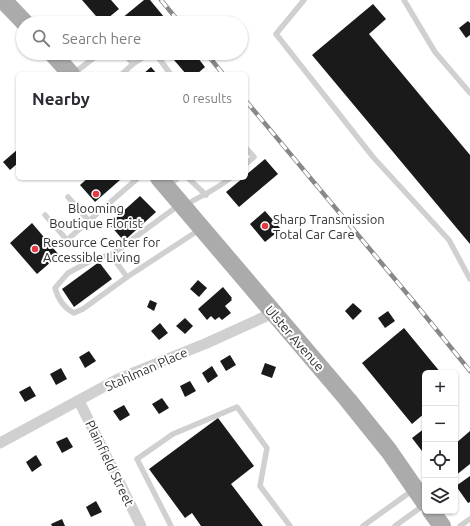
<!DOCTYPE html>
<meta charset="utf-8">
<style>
:root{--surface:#fff;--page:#f2f2f3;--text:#2b2b33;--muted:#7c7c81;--line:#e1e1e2}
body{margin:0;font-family:Ubuntu,sans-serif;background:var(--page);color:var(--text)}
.controls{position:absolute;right:12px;bottom:12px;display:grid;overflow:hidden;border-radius:6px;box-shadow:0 1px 3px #0004}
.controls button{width:36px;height:36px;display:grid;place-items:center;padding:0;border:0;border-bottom:1px solid var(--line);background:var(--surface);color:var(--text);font:20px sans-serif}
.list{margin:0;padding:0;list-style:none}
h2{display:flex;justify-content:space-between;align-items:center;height:52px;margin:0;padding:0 16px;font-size:17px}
h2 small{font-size:13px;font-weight:400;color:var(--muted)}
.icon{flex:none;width:22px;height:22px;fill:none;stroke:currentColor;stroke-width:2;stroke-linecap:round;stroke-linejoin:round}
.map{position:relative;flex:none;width:470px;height:526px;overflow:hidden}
.search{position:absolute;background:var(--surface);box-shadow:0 1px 3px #0004;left:16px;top:16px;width:232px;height:44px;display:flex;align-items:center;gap:10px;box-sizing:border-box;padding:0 14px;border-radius:22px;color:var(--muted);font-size:15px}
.panel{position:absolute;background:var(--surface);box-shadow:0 1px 3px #0004;left:16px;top:72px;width:232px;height:108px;border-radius:6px}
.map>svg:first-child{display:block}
</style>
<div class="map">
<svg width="470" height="526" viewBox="0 0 470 526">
<rect width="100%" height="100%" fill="#fff"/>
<g fill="#1a1a1a">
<path d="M82 0H111L119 9 102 23Z"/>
<path d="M144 0H150L169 23H116Z"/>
<path d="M373 4 386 19 369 34 470 155V244L312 55Z"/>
<path d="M468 21 470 23V35L466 38 459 28Z"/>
<path d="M168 53H194L205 67 197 74H186Z"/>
<path d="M151 67 157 74H143Z"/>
<path d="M18 149V163L10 170 3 162Z"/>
<path d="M265 159 278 174 239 207 226 192 243 178H246V175Z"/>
<path d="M88 178H118L120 180 95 202 80 185Z"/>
<path d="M140 196 156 212 124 241 109 224Z"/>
<path d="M265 211 281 229 265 242 250 224Z"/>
<path d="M32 223 59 255 37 274 10 243Z"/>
<path d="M99 262 112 279 74 307 62 289Z"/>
<path d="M198 280 207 288 199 297 190 289Z"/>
<path d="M223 287 232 298 231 299 232 300 225 306 231 313 222 320 219 317 215 320 211 316 207 320 198 309Z"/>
<path d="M150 300 157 303 154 311 147 307Z"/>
<path d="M353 303 362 311 353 320 345 311Z"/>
<path d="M388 311 395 321 385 328 378 318Z"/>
<path d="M185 318 193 326 185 334 176 326Z"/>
<path d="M160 323 168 333 159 340 151 331Z"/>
<path d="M404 328 441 373H425V413L412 424 362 363Z"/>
<path d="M89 351 96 361 85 368 79 357Z"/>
<path d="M230 355 236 365 226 371 220 361Z"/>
<path d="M265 363 276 367 272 378 261 374Z"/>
<path d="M212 366 218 376 208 383 202 373Z"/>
<path d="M61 368 67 379 56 385 50 374Z"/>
<path d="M190 381 196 391 185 397 180 386Z"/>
<path d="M30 386 36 396 25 402 19 392Z"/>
<path d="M162 398 169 408 159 414 152 404Z"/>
<path d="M124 405 130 415 120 421 113 411Z"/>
<path d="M218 418 254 466 231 484 263 526H201L192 513 185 518 149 469Z"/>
<path d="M425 428V455L412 438Z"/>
<path d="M470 431V464L455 476V444Z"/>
<path d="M67 437 73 447 62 453 56 442Z"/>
<path d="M36 455 42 465 32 472 26 462Z"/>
<path d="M470 476V502L468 503 456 486Z"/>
<path d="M96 501 102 512 91 517 86 507Z"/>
<path d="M62 519 65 526H52L51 524Z"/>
</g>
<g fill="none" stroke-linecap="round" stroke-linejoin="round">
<g stroke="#d0d0d0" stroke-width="5.5">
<path d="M304 0 276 34 373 157 449 240 470 279"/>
<path d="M404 0 435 52 470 93"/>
<path d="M155 53 169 72"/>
<path d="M133 64 150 53"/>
<path d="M73 74 100 53"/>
<path d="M122 74 133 64 124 53"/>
<path d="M246 148 254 157 246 164"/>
<path d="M188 178 206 195"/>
<path d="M169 185 178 178"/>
<path d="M68 197 89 221"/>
<path d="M186 205C201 195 215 191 230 178"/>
<path d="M45 215 67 240 138 178"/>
<path d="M111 255 127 277 199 230"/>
<path d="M127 277 83 309 74 313C64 308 58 299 55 288L68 273 96 258 111 255 179 205"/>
<path d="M171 526 137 459 173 434 237 407 267 448 260 486 290 526"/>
<path d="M363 526 413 490"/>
<path d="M395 526 424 505"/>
<path d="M460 526 470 519"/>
</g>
<g stroke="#d0d0d0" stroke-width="11">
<path d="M79 401 141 526"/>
<path d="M0 443 118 379 207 343 273 313"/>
</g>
<g stroke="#ababab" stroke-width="18">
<path d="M3 0 25 23"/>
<path d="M52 53 71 74"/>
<path d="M159 178 348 400 389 451 425 503"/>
<path d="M431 511 442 526"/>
</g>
<g stroke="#888" stroke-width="4.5">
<g id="rail">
<path d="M161 0 180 23"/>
<path d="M206 53 223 74"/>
<path d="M246 101 414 302 470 371"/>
</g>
</g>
<use href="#rail" stroke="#fff" stroke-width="3" stroke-dasharray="9" stroke-linecap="butt"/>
</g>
<g fill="#e63946" stroke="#fff" stroke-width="1.5">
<circle cx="96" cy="194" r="4"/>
<circle cx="265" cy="226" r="4"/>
<circle cx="35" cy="249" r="4"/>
</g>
<g text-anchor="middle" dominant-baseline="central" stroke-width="4" stroke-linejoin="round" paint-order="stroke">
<g font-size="13" fill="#333" stroke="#fff" text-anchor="start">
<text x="96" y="208" text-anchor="middle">Blooming<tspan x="96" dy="15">Boutique Florist</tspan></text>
<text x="273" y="219">Sharp Transmission<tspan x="273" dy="15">Total Car Care</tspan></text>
<text x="43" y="242">Resource Center for<tspan x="43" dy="15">Accessible Living</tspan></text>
</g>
<g font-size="13" fill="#333" stroke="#fff">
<text transform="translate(295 338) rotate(49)">Ulster Avenue</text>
<text transform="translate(146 369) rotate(-24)">Stahlman Place</text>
<text transform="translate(110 463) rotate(64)">Plainfield Street</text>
</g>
</g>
</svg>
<div class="controls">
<button>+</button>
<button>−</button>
<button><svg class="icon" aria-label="locate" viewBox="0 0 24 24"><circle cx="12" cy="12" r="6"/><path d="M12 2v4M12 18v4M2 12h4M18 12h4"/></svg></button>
<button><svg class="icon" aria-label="layers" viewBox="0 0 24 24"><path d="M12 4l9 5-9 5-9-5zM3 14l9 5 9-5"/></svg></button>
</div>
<div class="search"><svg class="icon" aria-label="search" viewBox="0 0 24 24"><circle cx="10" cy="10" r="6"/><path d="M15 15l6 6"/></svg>Search here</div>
<section class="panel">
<h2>Nearby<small>0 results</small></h2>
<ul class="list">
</ul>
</section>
</div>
